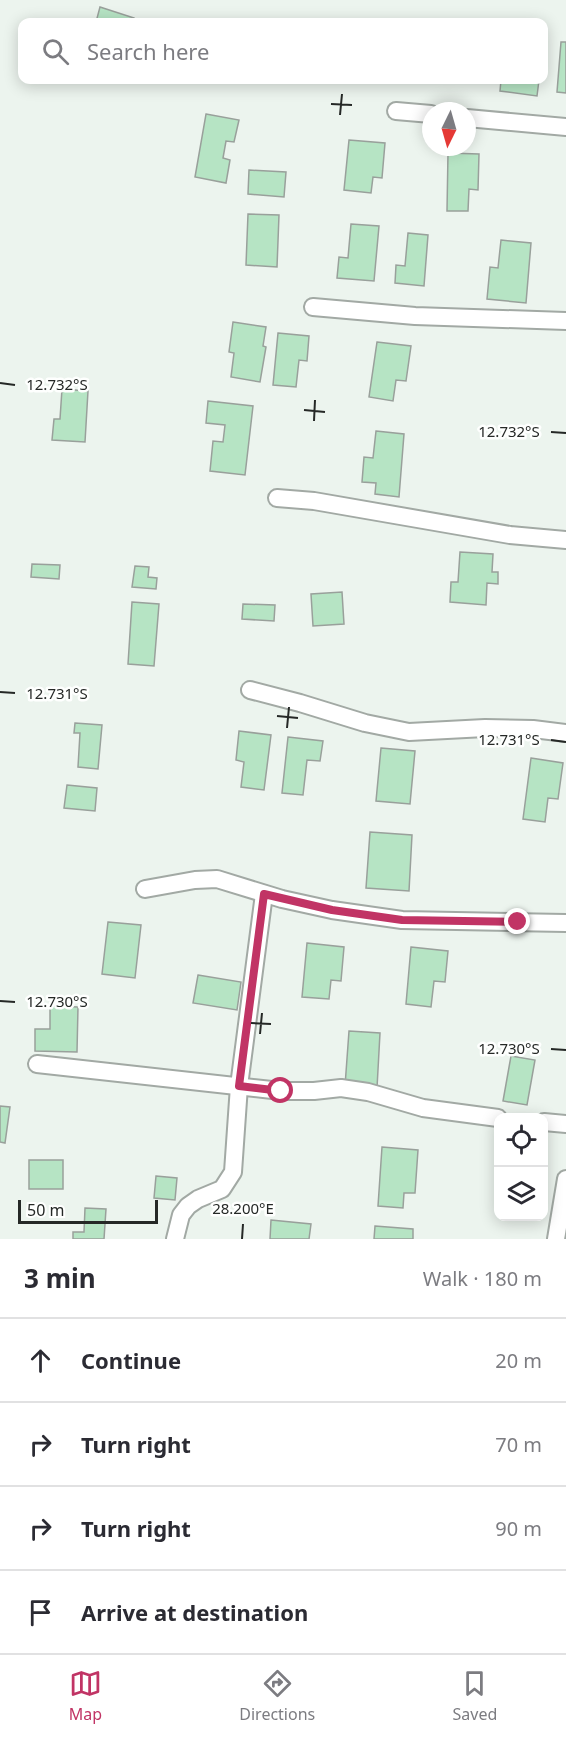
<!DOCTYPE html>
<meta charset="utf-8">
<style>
:root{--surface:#fff;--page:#f2f2f3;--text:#2b2b33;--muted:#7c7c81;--line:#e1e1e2;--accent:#c13465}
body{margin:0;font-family:"Noto Sans",sans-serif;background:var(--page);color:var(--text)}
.controls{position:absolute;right:18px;bottom:18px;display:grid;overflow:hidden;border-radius:12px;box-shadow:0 3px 15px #0003}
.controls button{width:54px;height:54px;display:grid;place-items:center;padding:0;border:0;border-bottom:2px solid var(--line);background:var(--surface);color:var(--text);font:30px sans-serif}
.compass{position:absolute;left:422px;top:102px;width:54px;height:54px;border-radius:50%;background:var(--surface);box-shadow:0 3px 15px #0003;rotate:185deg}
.scale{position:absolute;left:18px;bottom:15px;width:140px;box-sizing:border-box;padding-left:6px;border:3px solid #252826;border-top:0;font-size:16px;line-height:21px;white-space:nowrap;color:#252826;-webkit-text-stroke:4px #fefffe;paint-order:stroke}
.stop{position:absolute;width:18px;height:18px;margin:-14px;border:4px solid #c13465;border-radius:50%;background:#fff}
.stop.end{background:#c13465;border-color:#fff;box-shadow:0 2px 6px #0008}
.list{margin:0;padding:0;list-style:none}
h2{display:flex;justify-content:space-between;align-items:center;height:78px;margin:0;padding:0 24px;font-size:26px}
h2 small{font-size:20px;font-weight:400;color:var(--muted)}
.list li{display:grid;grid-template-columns:39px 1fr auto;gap:18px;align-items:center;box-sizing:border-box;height:84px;padding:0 24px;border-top:2px solid var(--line)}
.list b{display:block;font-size:22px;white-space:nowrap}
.list em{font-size:20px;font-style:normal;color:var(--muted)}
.icon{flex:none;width:33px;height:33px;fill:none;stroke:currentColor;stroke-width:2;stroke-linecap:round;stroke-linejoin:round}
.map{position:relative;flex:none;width:566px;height:1239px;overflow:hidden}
.search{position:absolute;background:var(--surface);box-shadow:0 3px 15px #0003;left:18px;right:18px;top:18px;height:66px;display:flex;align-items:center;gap:15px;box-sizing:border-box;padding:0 21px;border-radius:12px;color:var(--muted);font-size:22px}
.sheet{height:414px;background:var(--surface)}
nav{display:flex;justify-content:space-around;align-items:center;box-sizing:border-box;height:84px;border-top:2px solid var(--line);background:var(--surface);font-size:16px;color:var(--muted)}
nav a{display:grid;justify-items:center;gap:3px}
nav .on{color:var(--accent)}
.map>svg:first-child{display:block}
</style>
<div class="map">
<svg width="566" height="1239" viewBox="0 0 566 1239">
<rect width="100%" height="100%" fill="#ecf4ee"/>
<g fill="#b6e4c4" stroke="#99a09b" stroke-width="1.5">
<path d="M100 7 134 18 133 22H96Z"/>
<path d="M561 42H566V93L557 92Z"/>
<path d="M501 80H539L537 96 500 91Z"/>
<path d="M206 114 239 120 234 142 226 141 223 158 230 160 226 183 195 177Z"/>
<path d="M349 140 385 143 382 178 373 177 371 193 344 190Z"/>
<path d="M448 153 479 154 478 190 469 189 468 211H447Z"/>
<path d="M249 170 286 172 284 197 248 194Z"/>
<path d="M248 214 279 215 277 267 246 265Z"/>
<path d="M351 224 379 226 374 281 337 278 339 257 348 258Z"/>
<path d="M408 233 428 235 424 286 395 283 396 265 405 266Z"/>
<path d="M501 240 531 243 526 303 487 299 490 267 498 268Z"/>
<path d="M233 322 266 327 263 346 266 347 260 382 231 377 234 353 229 352Z"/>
<path d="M278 333 309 336 307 361 299 360 296 387 273 385Z"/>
<path d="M377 342 411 346 406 381 396 380 393 401 369 397Z"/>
<path d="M62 389 88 391 85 442 52 440 54 419H60Z"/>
<path d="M208 401 253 406 245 475 210 471 213 441 223 442 225 425 206 423Z"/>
<path d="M376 431 404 434 399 497 375 494 376 483 362 482 364 457 373 458Z"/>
<path d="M460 552 493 554 492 572H498V584L487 583 486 605 450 602 451 582H458Z"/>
<path d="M32 564 60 565 59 579 31 577Z"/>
<path d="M135 566 149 567 148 577 157 578 156 589 132 587Z"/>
<path d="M342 592 344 624 313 626 311 594Z"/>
<path d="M132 602 159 604 154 666 128 664Z"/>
<path d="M243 604 275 605 274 621 242 619Z"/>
<path d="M75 723 102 725 98 769 78 767 80 733H74Z"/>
<path d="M239 731 271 735 264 790 241 787 244 762 236 760Z"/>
<path d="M288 737 323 741 320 761 307 760 303 795 282 793Z"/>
<path d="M381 748 415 751 410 804 376 801Z"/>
<path d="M531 758 563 763 558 799 548 798 545 822 523 819Z"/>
<path d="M67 785 97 788 95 811 64 808Z"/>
<path d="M370 832 412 835 409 891 366 888Z"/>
<path d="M108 922 141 925 135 978 102 974Z"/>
<path d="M307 943 344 947 341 981 331 980 329 999 302 997Z"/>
<path d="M411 947 448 951 445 982 434 981 431 1007 406 1004Z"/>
<path d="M198 975 241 982 237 1010 193 1003Z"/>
<path d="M50 1006 78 1007 77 1052 35 1051V1029H50Z"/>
<path d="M349 1031 380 1033 377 1088 345 1086Z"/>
<path d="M511 1056 535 1060 527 1105 503 1101Z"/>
<path d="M0 1106 10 1107 5 1143 0 1142Z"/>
<path d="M382 1147 418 1150 415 1193H404L403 1208 378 1206Z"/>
<rect x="29" y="1160" width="34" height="29"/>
<path d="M156 1176 177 1178 175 1200 154 1198Z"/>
<path d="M85 1208 106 1209 104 1239H73V1232H84Z"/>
<path d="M271 1220 311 1224 309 1239H270Z"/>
<path d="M375 1226 413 1229V1239H374Z"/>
</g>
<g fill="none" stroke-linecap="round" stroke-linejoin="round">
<g stroke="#a2a9a4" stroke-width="20">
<g id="minor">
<path d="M396 111 431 114"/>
<path d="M467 118 566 127"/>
<path d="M313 307 415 316 566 321"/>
<path d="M277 498 314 501 510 535 566 540"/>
<path d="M250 690 300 703 365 723 409 732 485 728 533 729 566 733"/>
<path d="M145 889 195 880 217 879 282 899 332 910 402 920 566 923"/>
<path d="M37 1064 281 1091H314L341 1088 368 1092 423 1108 498 1118"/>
<path d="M544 1122 566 1124"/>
<path d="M175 1239 181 1215 188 1206 198 1199 222 1189 233 1172 239 1086 264 894"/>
<path d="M556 1239 566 1179"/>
</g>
</g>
<use href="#minor" stroke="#fff" stroke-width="16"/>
</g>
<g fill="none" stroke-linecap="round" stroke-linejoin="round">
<path stroke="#c13465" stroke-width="8" d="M281 1091 239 1086 264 894 332 910 402 920 518 922"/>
</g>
<path fill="none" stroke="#252826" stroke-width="2" d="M331 104 352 105M340 115 342 94M0 383 15 385M304 410 325 412M314 421 315 400M551 432 566 433M0 692 15 693M277 716 298 718M287 728 289 707M551 740 566 742M0 1001 15 1002M251 1023 271 1024M260 1034 262 1013M551 1049 566 1050M242 1239 243 1224"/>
<g font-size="15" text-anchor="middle" fill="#252826" stroke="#fefffe" stroke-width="5" stroke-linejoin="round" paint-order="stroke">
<text x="57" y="390">12.732°S</text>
<text x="509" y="437">12.732°S</text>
<text x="57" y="699">12.731°S</text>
<text x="509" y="745">12.731°S</text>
<text x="57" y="1007">12.730°S</text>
<text x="509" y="1054">12.730°S</text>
<text x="243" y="1214">28.200°E</text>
</g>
</svg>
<div class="controls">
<button><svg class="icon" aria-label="locate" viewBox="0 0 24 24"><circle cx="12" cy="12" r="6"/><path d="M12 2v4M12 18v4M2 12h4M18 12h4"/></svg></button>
<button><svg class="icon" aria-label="layers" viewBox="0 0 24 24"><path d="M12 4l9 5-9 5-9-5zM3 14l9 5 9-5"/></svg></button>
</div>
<svg class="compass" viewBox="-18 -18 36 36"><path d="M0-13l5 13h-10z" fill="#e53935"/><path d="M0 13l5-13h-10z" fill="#7c7c81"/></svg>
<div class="scale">50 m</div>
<div class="stop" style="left:281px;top:1091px"></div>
<div class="stop end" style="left:518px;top:922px"></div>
<div class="search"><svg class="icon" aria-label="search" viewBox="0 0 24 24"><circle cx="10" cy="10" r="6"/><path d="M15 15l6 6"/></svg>Search here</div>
</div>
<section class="sheet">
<h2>3 min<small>Walk · 180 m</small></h2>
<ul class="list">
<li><svg class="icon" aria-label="ahead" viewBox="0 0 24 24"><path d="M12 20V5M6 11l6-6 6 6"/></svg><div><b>Continue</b></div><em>20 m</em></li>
<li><svg class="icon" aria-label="right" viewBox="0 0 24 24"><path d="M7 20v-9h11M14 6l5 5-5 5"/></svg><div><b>Turn right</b></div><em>70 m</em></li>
<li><svg class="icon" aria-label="right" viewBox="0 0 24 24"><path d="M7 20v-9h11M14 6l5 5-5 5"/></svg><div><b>Turn right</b></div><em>90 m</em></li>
<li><svg class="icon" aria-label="arrive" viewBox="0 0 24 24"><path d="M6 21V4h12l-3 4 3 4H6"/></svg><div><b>Arrive at destination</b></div></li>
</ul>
</section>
<nav>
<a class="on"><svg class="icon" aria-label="map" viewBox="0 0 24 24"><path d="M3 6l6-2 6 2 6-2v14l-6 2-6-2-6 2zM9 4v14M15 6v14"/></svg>Map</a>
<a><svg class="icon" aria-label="directions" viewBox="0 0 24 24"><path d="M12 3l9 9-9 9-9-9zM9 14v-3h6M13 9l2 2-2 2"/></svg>Directions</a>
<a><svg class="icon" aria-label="saved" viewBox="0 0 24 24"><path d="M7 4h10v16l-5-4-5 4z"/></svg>Saved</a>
</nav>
